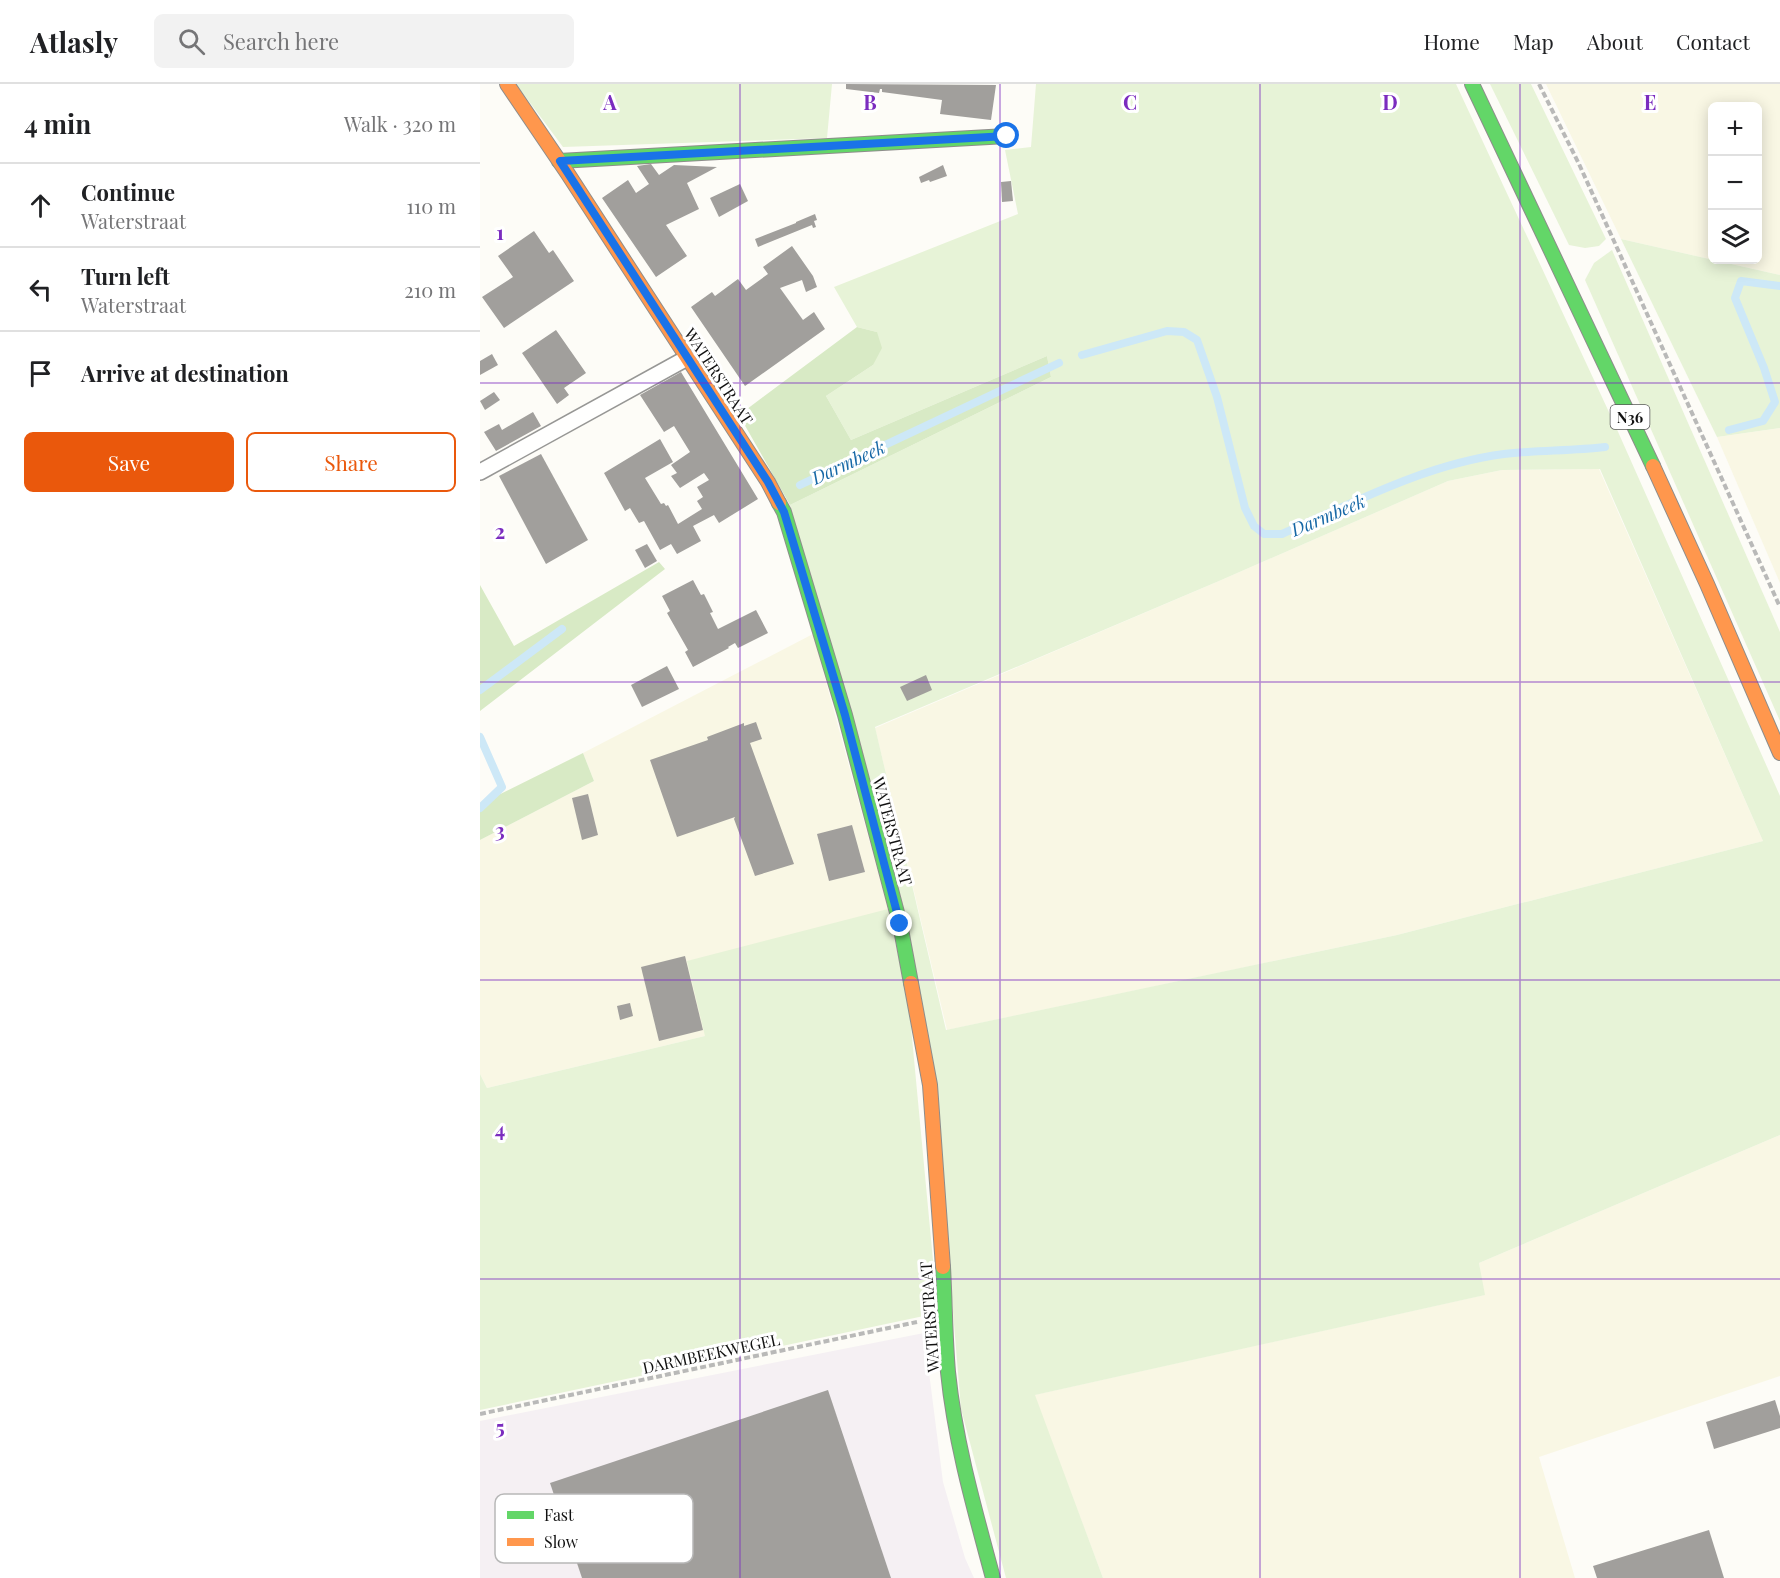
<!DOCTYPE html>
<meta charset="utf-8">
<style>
:root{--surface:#fff;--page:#f2f2f2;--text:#202124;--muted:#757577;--line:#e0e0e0;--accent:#ea580c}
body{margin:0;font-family:"Playfair Display",serif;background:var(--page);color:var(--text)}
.controls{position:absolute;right:18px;top:18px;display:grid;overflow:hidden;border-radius:9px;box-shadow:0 3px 15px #0003}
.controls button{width:54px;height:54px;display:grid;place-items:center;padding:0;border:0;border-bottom:2px solid var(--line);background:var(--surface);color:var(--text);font:30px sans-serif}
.stop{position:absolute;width:18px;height:18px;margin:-14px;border:4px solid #1a73e8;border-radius:50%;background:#fff}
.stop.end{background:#1a73e8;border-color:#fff;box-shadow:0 2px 6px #0008}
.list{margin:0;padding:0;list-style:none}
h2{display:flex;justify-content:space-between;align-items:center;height:78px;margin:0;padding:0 24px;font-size:26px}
h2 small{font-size:20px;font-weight:400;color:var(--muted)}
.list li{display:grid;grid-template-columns:39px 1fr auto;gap:18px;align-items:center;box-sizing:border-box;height:84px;padding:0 24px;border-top:2px solid var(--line)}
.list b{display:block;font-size:22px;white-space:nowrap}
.list p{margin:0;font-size:20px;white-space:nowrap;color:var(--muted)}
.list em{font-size:20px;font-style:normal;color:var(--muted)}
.actions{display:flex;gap:12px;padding:18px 24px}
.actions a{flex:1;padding:14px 0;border:2px solid var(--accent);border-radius:9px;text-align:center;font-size:21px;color:var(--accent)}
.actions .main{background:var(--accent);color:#fff}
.icon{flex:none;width:33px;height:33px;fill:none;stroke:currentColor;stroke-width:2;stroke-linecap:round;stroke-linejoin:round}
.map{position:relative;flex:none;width:1300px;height:1494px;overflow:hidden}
header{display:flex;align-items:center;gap:36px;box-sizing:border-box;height:84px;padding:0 30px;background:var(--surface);border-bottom:2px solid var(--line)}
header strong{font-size:28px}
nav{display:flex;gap:33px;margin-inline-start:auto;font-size:21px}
.search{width:420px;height:54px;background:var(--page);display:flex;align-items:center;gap:15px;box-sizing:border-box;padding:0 21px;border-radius:9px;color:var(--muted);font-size:22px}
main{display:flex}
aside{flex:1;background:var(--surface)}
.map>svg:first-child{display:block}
</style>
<header>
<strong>Atlasly</strong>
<div class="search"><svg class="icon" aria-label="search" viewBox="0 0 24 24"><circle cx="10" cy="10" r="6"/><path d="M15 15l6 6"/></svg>Search here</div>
<nav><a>Home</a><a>Map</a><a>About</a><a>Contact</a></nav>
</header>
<main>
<aside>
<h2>4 min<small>Walk · 320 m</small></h2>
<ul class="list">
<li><svg class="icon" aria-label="ahead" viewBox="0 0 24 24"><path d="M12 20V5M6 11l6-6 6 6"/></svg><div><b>Continue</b><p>Waterstraat</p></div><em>110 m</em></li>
<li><svg class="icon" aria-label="left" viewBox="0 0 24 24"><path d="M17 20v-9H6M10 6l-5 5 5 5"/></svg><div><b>Turn left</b><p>Waterstraat</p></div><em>210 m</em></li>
<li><svg class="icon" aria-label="arrive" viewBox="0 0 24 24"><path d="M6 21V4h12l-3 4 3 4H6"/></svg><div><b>Arrive at destination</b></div></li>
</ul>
<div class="actions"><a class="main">Save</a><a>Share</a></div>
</aside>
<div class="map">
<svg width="1300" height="1494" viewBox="0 0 1300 1494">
<rect width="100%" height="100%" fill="#fdfcf7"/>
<path fill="#f5f0f3" d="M444 1249 463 1398 485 1474 494 1494H0V1337Z"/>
<g fill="#f9f7e4" fill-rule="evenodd">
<path d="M1066 0H1300V191L1141 155ZM1232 22H1278V176H1232Z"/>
<path d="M1300 344V499L1237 353Z"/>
<path d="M1119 385 1283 757 917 851 467 946 395 644 739 497 968 397 1022 386Z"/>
<path d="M333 550 408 825 225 952 7 1004 0 990V756L114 697 103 669Z"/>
<path d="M1300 1051V1292L1059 1373 1095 1494H623L554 1311 1004 1211 999 1179Z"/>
</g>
<g fill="#e7f3d7" fill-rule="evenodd">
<path d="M36 0H352L347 54 83 63Z"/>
<path d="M556 0H976L1135 341 1300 712V1051L999 1179 1005 1211 555 1311 623 1494H526L481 1325 452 973 310 421 571 293 567 272 371 356 346 312 393 281 397 248 377 243 354 203 538 130 525 66 551 63ZM1120 385 1283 757 917 851 466 946 395 643 739 497 968 397 1022 386Z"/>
<path d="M1010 0H1051L1126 155 1119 162 1105 164 1089 161Z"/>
<path d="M1141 155 1300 191V344L1237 353Z"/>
<path d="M1132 166 1300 548V637L1105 196 1114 179Z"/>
<path d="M408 825 429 922 458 1229 0 1326V990L7 1004 225 952 207 877Z"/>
</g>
<g fill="#d8eac5">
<path d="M377 243 397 248 402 264 393 281 346 312 371 356 567 272 571 293 310 421 259 331Z"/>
<path d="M179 478 185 485 0 627V501L34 562Z"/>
<path d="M103 669 114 697 0 756V720Z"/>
</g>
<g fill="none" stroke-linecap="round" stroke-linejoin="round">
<g stroke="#cde8f7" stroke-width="8">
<path d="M602 271 687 247 704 248 717 256 737 313 765 424 774 442 784 450H802C873 419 946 380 1024 370 1057 366 1091 367 1125 363"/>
<path d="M1249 346 1283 337 1295 318 1284 284 1255 214 1261 197 1300 202"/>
<path d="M320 401 579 279"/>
<path d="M0 606 82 545"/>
<path d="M0 653 22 703 0 724"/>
</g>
</g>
<g fill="#a19f9c">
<path d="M366 0 516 1 511 36 460 30 462 16 402 8V5H400L399 9 366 5Z"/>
<path d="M171 80 179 91 194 81 237 83 207 99 219 125 186 141 207 172 176 193 122 114 148 96 156 109 169 100 157 82Z"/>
<path d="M463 81 467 92 450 98 449 96 441 99 439 93Z"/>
<path d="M531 97 533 117 522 118 521 98Z"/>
<path d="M260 100 268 117 239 133 230 114Z"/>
<path d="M335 130 337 136 334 137 336 143 333 144 332 141 278 163 275 155 316 139V138Z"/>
<path d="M54 147 69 169 73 166 94 197 24 244 2 213 33 193 18 172Z"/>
<path d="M312 162 333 192 337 203 326 208 322 196 300 204 323 236 334 228 345 245 265 302 211 223 232 208 235 212 258 195 266 206 288 190 283 183Z"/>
<path d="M76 246 106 289 84 304 89 311 77 320 42 269Z"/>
<path d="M12 270 18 281 0 291V277Z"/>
<path d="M201 288 278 415 239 439 234 431 213 442 221 457 197 470 191 460 180 466 164 437 159 439 150 424 145 427 124 389 180 355 193 378 165 394 181 420 184 419 186 422 188 421 198 440 222 425 217 417 223 413 217 403 229 396 224 389 200 404 191 392 197 389 191 381 210 368 194 342 184 348 160 311Z"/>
<path d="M14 308 20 316 5 326 0 317Z"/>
<path d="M53 328 61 342 16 367 4 348 19 340 22 346Z"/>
<path d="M61 370 108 456 66 480 19 392Z"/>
<path d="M167 460 177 477 165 484 155 466Z"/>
<path d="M213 496 221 511 224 510 233 528 230 529 238 545 276 526 288 549 258 564 255 559 248 563 249 564 213 583 205 568 208 566 187 529 190 527 182 512Z"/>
<path d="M187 582 199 605 162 623 151 601Z"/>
<path d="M446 591 452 606 427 617 420 603Z"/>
<path d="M276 638 282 655 270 659 314 780 275 792 254 735 255 733 197 753 170 676 228 656 227 653 264 639V642Z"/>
<path d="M108 710 118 751 102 756 92 714Z"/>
<path d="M372 741 385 788 349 797 337 750Z"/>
<path d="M205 872 223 946 179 957 161 883Z"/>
<path d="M150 919 153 932 140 936 137 922Z"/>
<path d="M348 1306 411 1494H102L70 1399Z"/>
<path d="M1295 1316 1300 1332V1344L1234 1365 1226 1338Z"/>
<path d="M1229 1446 1244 1494H1117L1113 1482Z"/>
</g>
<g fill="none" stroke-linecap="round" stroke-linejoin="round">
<g stroke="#979795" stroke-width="18">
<path id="lane" d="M0 388 207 274"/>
</g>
<g stroke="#8e8d8b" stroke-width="16">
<g id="fast">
<path d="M992 0 1173 382"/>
<path d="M79 77 527 52"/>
<path d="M299 419 304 428 365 631 420 840 431 899"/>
<path d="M463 1183C465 1218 465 1253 468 1288 475 1358 495 1427 513 1494"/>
</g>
</g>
<g stroke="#8e8d8b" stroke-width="16">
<g id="slow">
<path d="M27 0 88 90 288 398 299 419"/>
<path d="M1173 382 1227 500 1300 669"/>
<path d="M431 899 450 1001 463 1183"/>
</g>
</g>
<g stroke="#b9b9b8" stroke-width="4" stroke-dasharray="6 3" stroke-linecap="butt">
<path d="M1059 0 1099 80 1300 523"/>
<path d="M0 1330 437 1238"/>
</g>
<use href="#lane" stroke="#fffffe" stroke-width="15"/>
<use href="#fast" stroke="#63d668" stroke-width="14"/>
<use href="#slow" stroke="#ff974d" stroke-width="14"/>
</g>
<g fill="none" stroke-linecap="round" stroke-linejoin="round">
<path stroke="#1a73e8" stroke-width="8" d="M420 840 365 631 304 428 288 398 80 77 527 52"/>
</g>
<path fill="none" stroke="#7b2cbf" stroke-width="1.5" stroke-opacity="0.55" d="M260 0V1494M520 0V1494M780 0V1494M1040 0V1494M0 299H1300M0 598H1300M0 896H1300M0 1195H1300"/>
<g text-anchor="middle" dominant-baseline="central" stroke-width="6" stroke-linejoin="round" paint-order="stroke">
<rect fill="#fff" stroke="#585858" stroke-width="1.5" x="1130.5" y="321" width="39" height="24" rx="4.5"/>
<g font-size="15" font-weight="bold" fill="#111">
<text x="1150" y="333">N36</text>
</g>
<g font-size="16" fill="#111" stroke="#fff">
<text transform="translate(239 292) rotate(57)">WATERSTRAAT</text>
<text transform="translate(413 747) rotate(75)">WATERSTRAAT</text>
<text transform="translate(449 1233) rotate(-94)">WATERSTRAAT</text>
<text transform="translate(231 1269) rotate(-12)">DARMBEEKWEGEL</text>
</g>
<g font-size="18" font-style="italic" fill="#1768a6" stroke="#fff">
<text transform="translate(368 378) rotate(-25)">Darmbeek</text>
<text transform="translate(848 431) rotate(-23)">Darmbeek</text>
</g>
</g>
<rect x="15" y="1410" width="198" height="69" rx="9" fill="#fff" stroke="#b8b8b8" stroke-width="1.5"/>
<rect x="27" y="1427" width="27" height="8" fill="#63d668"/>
<rect x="27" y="1454" width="27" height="8" fill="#ff974d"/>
<g font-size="16" fill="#111">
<text x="64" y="1437">Fast</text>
<text x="64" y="1464">Slow</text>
</g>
<g font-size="20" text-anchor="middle" font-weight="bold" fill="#7b2cbf" stroke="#fff" stroke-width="6" stroke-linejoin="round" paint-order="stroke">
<text x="130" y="26">A</text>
<text x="390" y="26">B</text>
<text x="650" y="26">C</text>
<text x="910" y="26">D</text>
<text x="1170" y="26">E</text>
<text x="20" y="156">1</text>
<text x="20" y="455">2</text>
<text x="20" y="754">3</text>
<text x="20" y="1053">4</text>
<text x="20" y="1351">5</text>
</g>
</svg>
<div class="controls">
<button>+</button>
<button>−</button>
<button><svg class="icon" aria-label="layers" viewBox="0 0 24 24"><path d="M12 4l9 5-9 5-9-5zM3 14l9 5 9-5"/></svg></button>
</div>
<div class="stop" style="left:527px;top:52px"></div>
<div class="stop end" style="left:420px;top:840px"></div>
</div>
</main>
